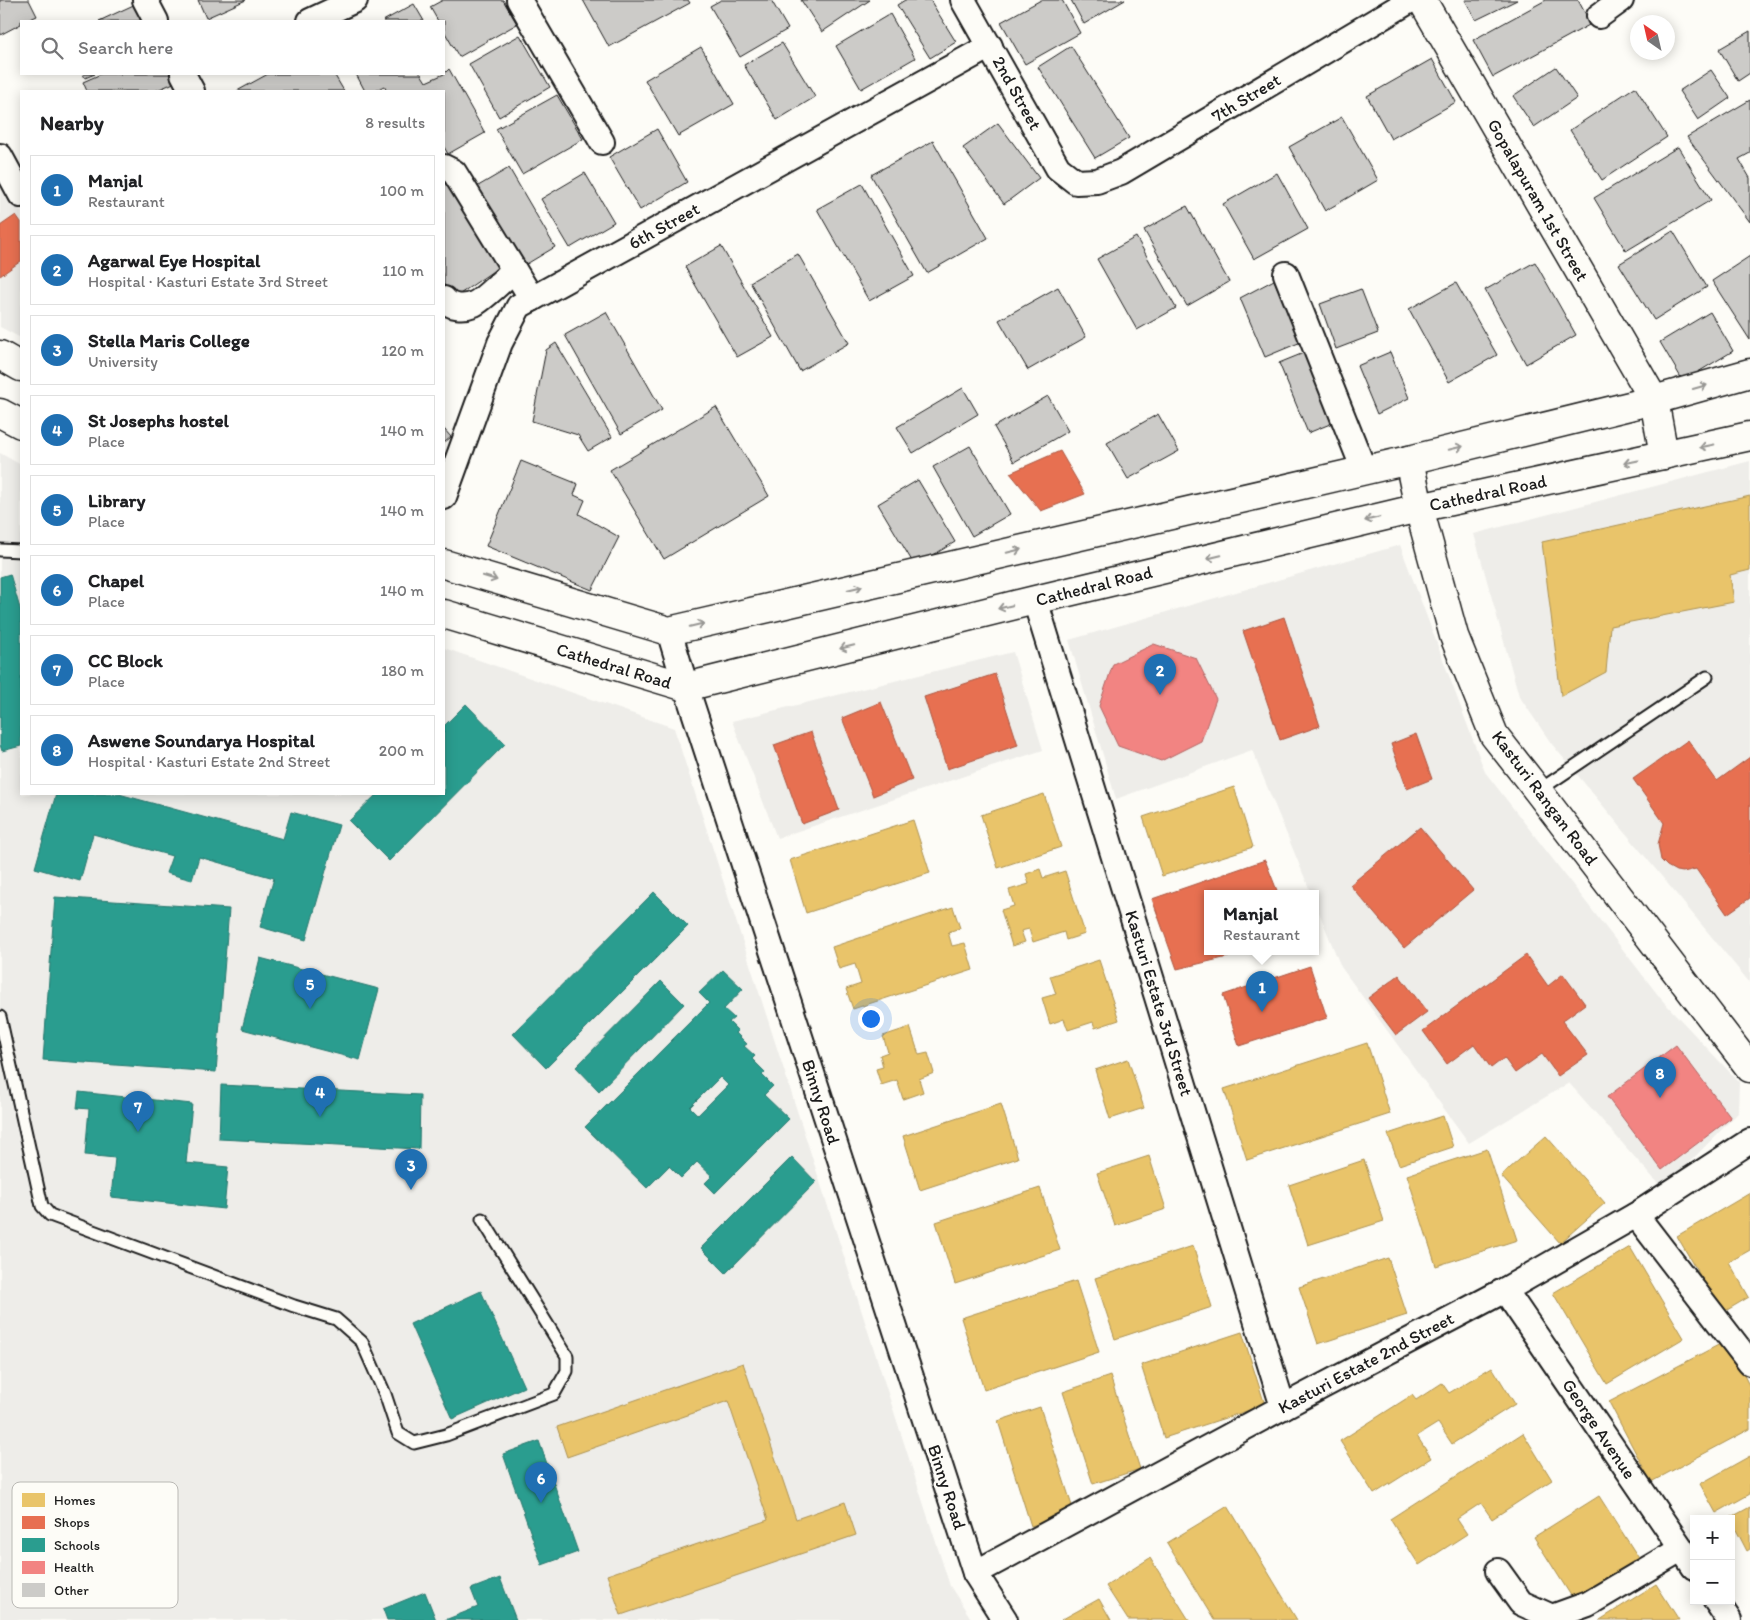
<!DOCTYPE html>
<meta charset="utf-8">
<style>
:root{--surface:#fff;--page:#f6f6f6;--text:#202124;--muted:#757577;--line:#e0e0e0;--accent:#1f6fb2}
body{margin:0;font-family:Itim,sans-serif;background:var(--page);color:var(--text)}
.controls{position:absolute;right:15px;bottom:15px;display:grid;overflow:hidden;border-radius:0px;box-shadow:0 2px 12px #0003}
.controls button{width:45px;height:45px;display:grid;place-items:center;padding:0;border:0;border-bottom:1px solid var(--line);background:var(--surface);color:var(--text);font:25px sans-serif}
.compass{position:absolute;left:1630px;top:15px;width:45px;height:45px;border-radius:50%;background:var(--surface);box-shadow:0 2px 12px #0003;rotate:326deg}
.you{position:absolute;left:870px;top:1018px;width:18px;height:18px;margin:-12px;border:4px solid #fff;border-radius:50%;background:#1a73e8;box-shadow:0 0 0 8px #1a73e833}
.badge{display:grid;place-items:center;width:32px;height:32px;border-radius:50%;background:var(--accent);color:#fff;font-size:16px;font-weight:700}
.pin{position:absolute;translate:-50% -41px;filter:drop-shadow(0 1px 2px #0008)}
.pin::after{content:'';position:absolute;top:26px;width:18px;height:15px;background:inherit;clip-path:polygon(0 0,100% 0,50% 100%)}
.popup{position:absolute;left:1204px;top:890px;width:115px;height:65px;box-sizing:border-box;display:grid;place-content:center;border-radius:0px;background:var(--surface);filter:drop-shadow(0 1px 4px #0005);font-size:16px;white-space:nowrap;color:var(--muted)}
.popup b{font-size:19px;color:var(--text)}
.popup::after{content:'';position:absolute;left:50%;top:100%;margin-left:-10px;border:10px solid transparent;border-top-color:var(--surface)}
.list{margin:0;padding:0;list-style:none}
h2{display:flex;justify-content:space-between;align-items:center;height:65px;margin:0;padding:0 20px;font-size:21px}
h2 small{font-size:16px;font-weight:400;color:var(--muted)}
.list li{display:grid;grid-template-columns:32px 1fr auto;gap:15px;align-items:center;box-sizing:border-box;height:70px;margin:0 10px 10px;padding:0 10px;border:1px solid var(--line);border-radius:0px}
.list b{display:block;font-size:19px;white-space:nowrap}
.list p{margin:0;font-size:16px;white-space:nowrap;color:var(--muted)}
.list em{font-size:16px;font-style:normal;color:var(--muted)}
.icon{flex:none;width:28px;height:28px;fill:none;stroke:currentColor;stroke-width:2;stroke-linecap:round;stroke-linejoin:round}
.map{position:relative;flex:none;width:1750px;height:1620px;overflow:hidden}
.search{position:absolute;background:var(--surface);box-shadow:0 2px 12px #0003;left:20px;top:20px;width:425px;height:55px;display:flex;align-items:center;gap:12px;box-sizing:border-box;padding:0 18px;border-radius:0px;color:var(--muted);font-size:19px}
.panel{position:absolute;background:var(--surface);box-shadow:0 2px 12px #0003;left:20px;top:90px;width:425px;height:705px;border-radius:0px}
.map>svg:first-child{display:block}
</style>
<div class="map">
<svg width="1750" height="1620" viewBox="0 0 1750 1620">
<rect width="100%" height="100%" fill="#fdfcf7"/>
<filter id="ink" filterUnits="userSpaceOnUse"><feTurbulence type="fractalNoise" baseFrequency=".02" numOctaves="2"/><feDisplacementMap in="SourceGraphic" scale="10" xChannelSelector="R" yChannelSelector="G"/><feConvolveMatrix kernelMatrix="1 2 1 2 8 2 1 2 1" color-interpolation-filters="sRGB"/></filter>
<g filter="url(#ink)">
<g fill="#eeede9">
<path d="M0 176 21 212V338L0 327Z"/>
<path d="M0 453 21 465V794H444V648L674 728 950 1586 972 1620H0Z"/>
<path d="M1750 461V983L1551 743 1519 696 1474 534Z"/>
<path d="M1400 545 1485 772 1662 1000 1739 1082 1738 1113 1663 1189 1569 1083 1469 1143 1341 967 1316 905V893H1311L1252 750 1116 799 1069 640Z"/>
<path d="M1013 652 1043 750 777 838 732 721Z"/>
</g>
<g fill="#e9c46a" stroke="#ac9253">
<path d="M1750 496V570L1730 575 1734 602 1610 626 1606 672 1561 696 1542 542Z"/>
<path d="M1234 787 1253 847 1162 876 1143 817Z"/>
<path d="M1044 794 1061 847 998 868 981 815Z"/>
<path d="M913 820 930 873 806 913 790 860Z"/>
<path d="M1040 869 1043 878 1065 871 1085 934 1066 940 1064 932 1033 942 1029 929 1021 931 1025 942 1012 946 1001 910 1014 906 1009 890 1029 884 1026 874Z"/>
<path d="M953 907 960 928 948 932 952 946 965 943 973 970 853 1009 846 989 861 984 855 964 839 969 832 947Z"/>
<path d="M1099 960 1119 1020 1095 1028 1093 1022 1068 1030 1064 1019 1050 1024 1042 998 1056 994 1050 976Z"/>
<path d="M910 1027 919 1055 928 1053 934 1073 919 1079 923 1092 903 1099 897 1080 881 1085 876 1069 883 1067 880 1055 888 1052 883 1036Z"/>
<path d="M1367 1043 1390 1114 1247 1160 1224 1089Z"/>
<path d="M1128 1059 1144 1108 1110 1119 1095 1070Z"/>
<path d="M1001 1104 1018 1158 920 1190 903 1136Z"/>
<path d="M1443 1116 1453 1147 1399 1165 1388 1134Z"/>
<path d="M1546 1136 1605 1203 1560 1243 1501 1176Z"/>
<path d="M1487 1149 1517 1240 1436 1266 1407 1175Z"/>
<path d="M1149 1156 1166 1209 1115 1226 1097 1173Z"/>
<path d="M1364 1160 1384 1221 1308 1245 1289 1185Z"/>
<path d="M1040 1188 1060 1250 955 1284 936 1222Z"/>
<path d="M1750 1193V1250L1729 1262 1749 1297 1722 1313 1677 1236Z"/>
<path d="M1193 1246 1212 1307 1115 1339 1095 1278Z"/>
<path d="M1630 1247 1684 1338 1607 1384 1553 1293Z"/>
<path d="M1388 1258 1407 1315 1318 1344 1299 1287Z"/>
<path d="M1076 1281 1099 1352 984 1390 961 1318Z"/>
<path d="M1242 1332 1265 1405 1164 1438 1141 1365Z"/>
<path d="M1726 1341 1750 1387V1429L1651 1482 1609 1402Z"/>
<path d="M743 1363 796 1519 845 1502 856 1535 621 1615 607 1575 768 1520 728 1401 567 1457 557 1427Z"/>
<path d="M1492 1367 1515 1404 1452 1444 1438 1423 1417 1436 1431 1458 1374 1494 1340 1441 1412 1395 1416 1400 1442 1383 1449 1393Z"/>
<path d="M1110 1376 1140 1469 1093 1484 1063 1392Z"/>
<path d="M1040 1407 1074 1512 1031 1526 998 1421Z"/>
<path d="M1523 1433 1552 1480 1492 1519 1481 1503 1457 1519 1467 1534 1419 1565 1390 1519Z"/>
<path d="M1750 1456V1494L1716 1513 1700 1484Z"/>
<path d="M1599 1496 1640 1560 1575 1602 1534 1537Z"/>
<path d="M1228 1506 1297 1620H1214L1167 1543Z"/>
<path d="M1750 1507V1549L1747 1551 1730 1518Z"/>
<path d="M1150 1558 1189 1620H1128L1106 1586Z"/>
<path d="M1656 1584 1679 1620H1600Z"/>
<path d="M1099 1599 1111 1620H1061Z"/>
</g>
<g fill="#e76f51" stroke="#aa5641">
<path d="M16 215 21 222V261L0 276V226Z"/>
<path d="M1060 451 1085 494 1041 511 1010 473Z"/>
<path d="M1284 617 1320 726 1280 740 1243 631Z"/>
<path d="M995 674 1018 745 947 769 924 697Z"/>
<path d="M881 702 912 780 873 796 842 718Z"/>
<path d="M811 732 839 810 802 824 774 745Z"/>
<path d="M1416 734 1432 779 1407 789 1391 744Z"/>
<path d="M1688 740 1717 781 1750 757V898L1727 914 1696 869 1683 872 1676 871 1667 866 1661 860 1658 844 1664 823 1633 779Z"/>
<path d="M1420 827 1473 890 1404 948 1350 885Z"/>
<path d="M1265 860 1278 893H1208V951H1253L1177 969 1152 899Z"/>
<path d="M1526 955 1548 986 1563 974 1585 1004 1562 1021 1588 1055 1558 1076 1542 1054 1515 1073 1504 1058 1491 1068 1474 1044 1447 1064 1423 1031Z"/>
<path d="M1310 966 1327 1018 1239 1046 1223 995Z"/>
<path d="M1399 975 1427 1012 1396 1035 1368 998Z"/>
</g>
<g fill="#2a9d8f" stroke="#26766c" fill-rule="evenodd">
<path d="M10 574 21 612V746L2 751 0 745V577Z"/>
<path d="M466 704 505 744 389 861 349 821 377 794H444V726Z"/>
<path d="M56 794H119L283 839 291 812 339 825 306 940 260 927 274 878 199 857 192 880 166 873 172 856 93 834 80 881 35 868Z"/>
<path d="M654 892 688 926 546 1068 513 1034Z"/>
<path d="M55 897 229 909 216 1072 43 1060Z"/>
<path d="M260 958 379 989 360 1060 242 1029Z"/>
<path d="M723 970 743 989 724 1009 734 1018 729 1022 738 1031 736 1033 747 1044 744 1046 755 1056 752 1059 765 1072 762 1075 773 1086 764 1095 789 1119 715 1193 705 1183 712 1176 697 1162 681 1178 669 1166 647 1188 585 1127 709 1003 699 993ZM720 1077 728 1085 698 1115 690 1107Z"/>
<path d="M661 981 684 1004 599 1091 576 1067Z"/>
<path d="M221 1085 420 1095 419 1149 219 1139Z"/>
<path d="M79 1092 192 1104 186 1163 228 1167 224 1209 111 1197 115 1158 85 1155 89 1109 77 1108Z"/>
<path d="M792 1157 816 1182 726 1273 701 1248Z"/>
<path d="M481 1291 524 1387 452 1419 410 1324Z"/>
<path d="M539 1441 578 1552 542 1565 503 1454Z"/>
<path d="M500 1578 516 1620H445L478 1607 471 1589Z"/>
<path d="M425 1592 436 1620H387L383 1609Z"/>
</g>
<g fill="#f28482" stroke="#b26563">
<path d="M1154 644 1196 658 1216 699 1201 741 1161 761 1118 746 1099 706 1113 664Z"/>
<path d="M1676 1045 1731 1118 1662 1170 1607 1097Z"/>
</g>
<g fill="#cccbc8" stroke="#1c1c1c">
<path d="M0 0H29L37 16 26 21H21V24L0 35Z"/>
<path d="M198 0H246L206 18Z"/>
<path d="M443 0H503L517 24 459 57 444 31V21H438L430 7Z"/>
<path d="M583 0H688L690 3 609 47Z"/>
<path d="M721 0H771L788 29 740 57 710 6Z"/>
<path d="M801 0H870L822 32Z"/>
<path d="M905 0H930L956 42 930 58 897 5Z"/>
<path d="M1041 0H1062L1080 33 1025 64 1001 22Z"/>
<path d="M1071 0H1125L1084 24Z"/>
<path d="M1465 0H1517L1476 20Z"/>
<path d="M1546 0H1578L1591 24 1493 77 1473 40Z"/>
<path d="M140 2 149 21H99Z"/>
<path d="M414 4 424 21H383Z"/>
<path d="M890 14 915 58 861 89 836 46Z"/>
<path d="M1750 31V73L1738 81 1719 49Z"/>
<path d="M520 35 550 87 499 117 469 64Z"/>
<path d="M782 43 815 97 777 120 744 65Z"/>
<path d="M1071 46 1129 138 1095 158 1038 67Z"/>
<path d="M701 47 734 104 678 136 645 80Z"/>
<path d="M1432 59 1456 102 1391 139 1367 96Z"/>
<path d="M1556 67 1577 98 1534 127 1513 96Z"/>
<path d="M449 69 485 133 448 154 444 147V91H387L384 86 374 91H365L356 74H421L426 82 444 74Z"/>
<path d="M1711 70 1730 98 1698 120 1679 91Z"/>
<path d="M83 74H95L85 78Z"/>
<path d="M101 74H173L176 82 155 91H87L83 82Z"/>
<path d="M268 74H334L344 91H237Z"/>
<path d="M1635 87 1667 137 1602 180 1570 130Z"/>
<path d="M557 95 583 139 522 174 496 129Z"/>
<path d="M1750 100V153L1739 159 1750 178V222L1687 137Z"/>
<path d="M1342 117 1378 180 1325 211 1289 147Z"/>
<path d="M998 123 1039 178 1004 204 963 148Z"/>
<path d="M657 129 687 182 640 210 609 157Z"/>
<path d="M933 141 988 238 927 273 871 175Z"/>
<path d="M1678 147 1711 200 1626 251 1594 198Z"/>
<path d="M509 168 555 247 520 268 473 189Z"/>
<path d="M585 173 614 222 570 248 541 199Z"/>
<path d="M1277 173 1308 229 1254 259 1223 204Z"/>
<path d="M444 180 502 265 454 298 444 284Z"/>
<path d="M862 184 914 276 869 301 817 209Z"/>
<path d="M1187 206 1229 282 1187 306 1144 230Z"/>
<path d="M1673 231 1707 287 1654 320 1619 264Z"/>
<path d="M1136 237 1176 308 1137 330 1097 259Z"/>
<path d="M721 246 773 337 737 357 685 267Z"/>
<path d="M798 254 849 343 800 371 750 282Z"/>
<path d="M1750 256V340L1712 281Z"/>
<path d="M1535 262 1576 335 1526 364 1485 290Z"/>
<path d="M1274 280 1301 342 1265 357 1240 298Z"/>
<path d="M1456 283 1497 355 1449 382 1409 309Z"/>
<path d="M1058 287 1086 337 1028 370 999 320Z"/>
<path d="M1361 289 1378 333 1336 349 1320 304Z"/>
<path d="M606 312 662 410 621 434 565 335Z"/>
<path d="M1710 312 1733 351 1683 381 1660 342Z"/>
<path d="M556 343 612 437 588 451 578 435 532 421 546 350Z"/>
<path d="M1311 350 1340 420 1308 433 1279 363Z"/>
<path d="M1390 352 1409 398 1377 414 1357 366Z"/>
<path d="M963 388 978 414 913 453 897 427Z"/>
<path d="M1048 396 1068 431 1014 462 994 427Z"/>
<path d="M716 407 769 496 664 559 610 470Z"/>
<path d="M1158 414 1179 451 1128 479 1107 443Z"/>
<path d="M444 429 451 437 444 443Z"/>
<path d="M970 446 1010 514 972 536 933 467Z"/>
<path d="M521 461 578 484 574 495 585 500 579 514 619 537 592 590 486 546Z"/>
<path d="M918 480 955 542 915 566 878 504Z"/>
</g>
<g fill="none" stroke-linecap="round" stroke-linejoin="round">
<g stroke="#1c1c1c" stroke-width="15">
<g id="service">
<path d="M0 550 21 551"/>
<path d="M1538 791 1707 677"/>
<path d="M0 1017 42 1206 50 1215 294 1306 336 1319 362 1342 385 1394 398 1433 414 1443 446 1435 554 1394 567 1371V1356L482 1219"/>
</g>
</g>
<g stroke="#1c1c1c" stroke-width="28">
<g id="minor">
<path d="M145 0 156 21"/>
<path d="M519 0 602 142"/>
<path d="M963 0 1058 168 1076 182 1097 181 1121 172 1411 0"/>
<path d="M1599 16 1621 0"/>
<path d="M310 21 355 0"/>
<path d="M183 74 192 91"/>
<path d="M0 156 21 195"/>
<path d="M444 167 454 172 532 299"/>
<path d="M1286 274 1364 470"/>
<path d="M444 299C450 308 464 308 474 304 482 301 506 277 514 270"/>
<path d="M444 497 500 343 519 306 990 46"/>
<path d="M1035 600 1283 1407"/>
<path d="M669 631 686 687 975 1573 1005 1620"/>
<path d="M1636 1215 1750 1363"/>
<path d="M1505 1290 1694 1567"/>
<path d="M1498 1571 1521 1603 1552 1617 1588 1604 1681 1549"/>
<path d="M975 1573 1283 1407 1505 1290 1636 1215 1750 1141"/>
<path d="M1716 1601 1729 1620"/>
</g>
</g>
<g stroke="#1c1c1c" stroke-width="31">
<g id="tertiary">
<path d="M1422 0 1654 400 1664 455"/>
<path d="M1409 460 1419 508 1454 636 1494 735 1538 791 1750 1068"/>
</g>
</g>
<g stroke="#1c1c1c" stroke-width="31">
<g id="primary">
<path d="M0 355 21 367"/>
<path d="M0 413 21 424"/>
<path d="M444 564 669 631 1409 460 1654 400 1750 373"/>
<path d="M444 614 686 687 1035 600 1419 508 1750 436"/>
</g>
</g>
<use href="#service" stroke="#fdfcf7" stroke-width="11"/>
<use href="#minor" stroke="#fdfcf7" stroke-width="24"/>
<use href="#tertiary" stroke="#fdfcf7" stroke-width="28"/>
<use href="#primary" stroke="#fdfcf7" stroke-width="28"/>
</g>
<defs><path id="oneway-shaft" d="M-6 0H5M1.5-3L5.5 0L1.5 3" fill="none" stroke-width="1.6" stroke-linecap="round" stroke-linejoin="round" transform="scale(1.25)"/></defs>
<g stroke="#989794">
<use href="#oneway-shaft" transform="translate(1700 387) rotate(-16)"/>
<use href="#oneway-shaft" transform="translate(1707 446) rotate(168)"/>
<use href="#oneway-shaft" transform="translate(1456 448) rotate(-14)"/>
<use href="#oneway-shaft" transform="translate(1631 462) rotate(168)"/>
<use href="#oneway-shaft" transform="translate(1372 519) rotate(167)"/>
<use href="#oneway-shaft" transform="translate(1014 551) rotate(-13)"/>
<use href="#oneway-shaft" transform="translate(1214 557) rotate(167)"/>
<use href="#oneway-shaft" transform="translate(490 578) rotate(17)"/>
<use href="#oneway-shaft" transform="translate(855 588) rotate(-13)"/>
<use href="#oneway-shaft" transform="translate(1005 607) rotate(166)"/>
<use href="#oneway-shaft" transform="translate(697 625) rotate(-13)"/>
<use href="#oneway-shaft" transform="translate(847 647) rotate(166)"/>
</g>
</g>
<g text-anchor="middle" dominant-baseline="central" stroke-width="5" stroke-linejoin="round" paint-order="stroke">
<g font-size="18" fill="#1c1c1c" stroke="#fdfcf7">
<text transform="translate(1017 93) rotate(61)">2nd Street</text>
<text transform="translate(1246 98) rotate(-31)">7th Street</text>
<text transform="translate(1538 200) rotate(60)">Gopalapuram 1st Street</text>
<text transform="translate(664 226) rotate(-29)">6th Street</text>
<text transform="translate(1488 493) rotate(-12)">Cathedral Road</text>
<text transform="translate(1094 586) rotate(-14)">Cathedral Road</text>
<text transform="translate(614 666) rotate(17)">Cathedral Road</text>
<text transform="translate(1545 798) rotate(53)">Kasturi Rangan Road</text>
<text transform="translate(1159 1003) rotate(73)">Kasturi Estate 3rd Street</text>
<text transform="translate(821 1102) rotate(72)">Binny Road</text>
<text transform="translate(1366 1363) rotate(-28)">Kasturi Estate 2nd Street</text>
<text transform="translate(1599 1429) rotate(56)">George Avenue</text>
<text transform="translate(947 1487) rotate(72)">Binny Road</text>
</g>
</g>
<rect x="12" y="1482" width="166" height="126" rx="8" fill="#fdfcf7" stroke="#bab9b5" stroke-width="1"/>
<rect x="22" y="1493" width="23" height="14" fill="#e9c46a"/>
<rect x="22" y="1516" width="23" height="13" fill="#e76f51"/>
<rect x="22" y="1538" width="23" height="14" fill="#2a9d8f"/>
<rect x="22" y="1561" width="23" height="13" fill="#f28482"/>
<rect x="22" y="1583" width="23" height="14" fill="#cccbc8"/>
<g font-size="14" fill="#1c1c1c">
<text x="54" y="1505">Homes</text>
<text x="54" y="1527">Shops</text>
<text x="54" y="1550">Schools</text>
<text x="54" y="1572">Health</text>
<text x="54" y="1595">Other</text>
</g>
</svg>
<div class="controls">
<button>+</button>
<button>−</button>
</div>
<svg class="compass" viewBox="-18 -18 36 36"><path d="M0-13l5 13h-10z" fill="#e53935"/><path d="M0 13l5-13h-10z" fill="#757577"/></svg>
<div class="you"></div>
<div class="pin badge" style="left:1262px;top:1012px">1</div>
<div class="popup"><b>Manjal</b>Restaurant</div>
<div class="pin badge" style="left:1160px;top:695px">2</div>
<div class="pin badge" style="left:411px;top:1190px">3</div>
<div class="pin badge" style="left:320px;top:1117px">4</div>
<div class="pin badge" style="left:310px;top:1009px">5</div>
<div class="pin badge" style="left:541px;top:1503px">6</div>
<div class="pin badge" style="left:138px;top:1132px">7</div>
<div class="pin badge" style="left:1660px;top:1098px">8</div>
<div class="search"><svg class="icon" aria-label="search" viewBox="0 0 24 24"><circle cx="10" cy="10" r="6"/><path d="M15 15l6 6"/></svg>Search here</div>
<section class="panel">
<h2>Nearby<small>8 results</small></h2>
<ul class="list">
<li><span class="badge">1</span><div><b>Manjal</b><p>Restaurant</p></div><em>100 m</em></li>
<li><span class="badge">2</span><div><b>Agarwal Eye Hospital</b><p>Hospital · Kasturi Estate 3rd Street</p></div><em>110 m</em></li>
<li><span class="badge">3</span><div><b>Stella Maris College</b><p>University</p></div><em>120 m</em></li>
<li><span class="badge">4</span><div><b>St Josephs hostel</b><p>Place</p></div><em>140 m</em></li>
<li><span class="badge">5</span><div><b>Library</b><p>Place</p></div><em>140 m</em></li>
<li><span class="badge">6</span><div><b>Chapel</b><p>Place</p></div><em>140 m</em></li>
<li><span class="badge">7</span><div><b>CC Block</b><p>Place</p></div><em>180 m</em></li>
<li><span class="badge">8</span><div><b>Aswene Soundarya Hospital</b><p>Hospital · Kasturi Estate 2nd Street</p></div><em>200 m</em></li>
</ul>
</section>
</div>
